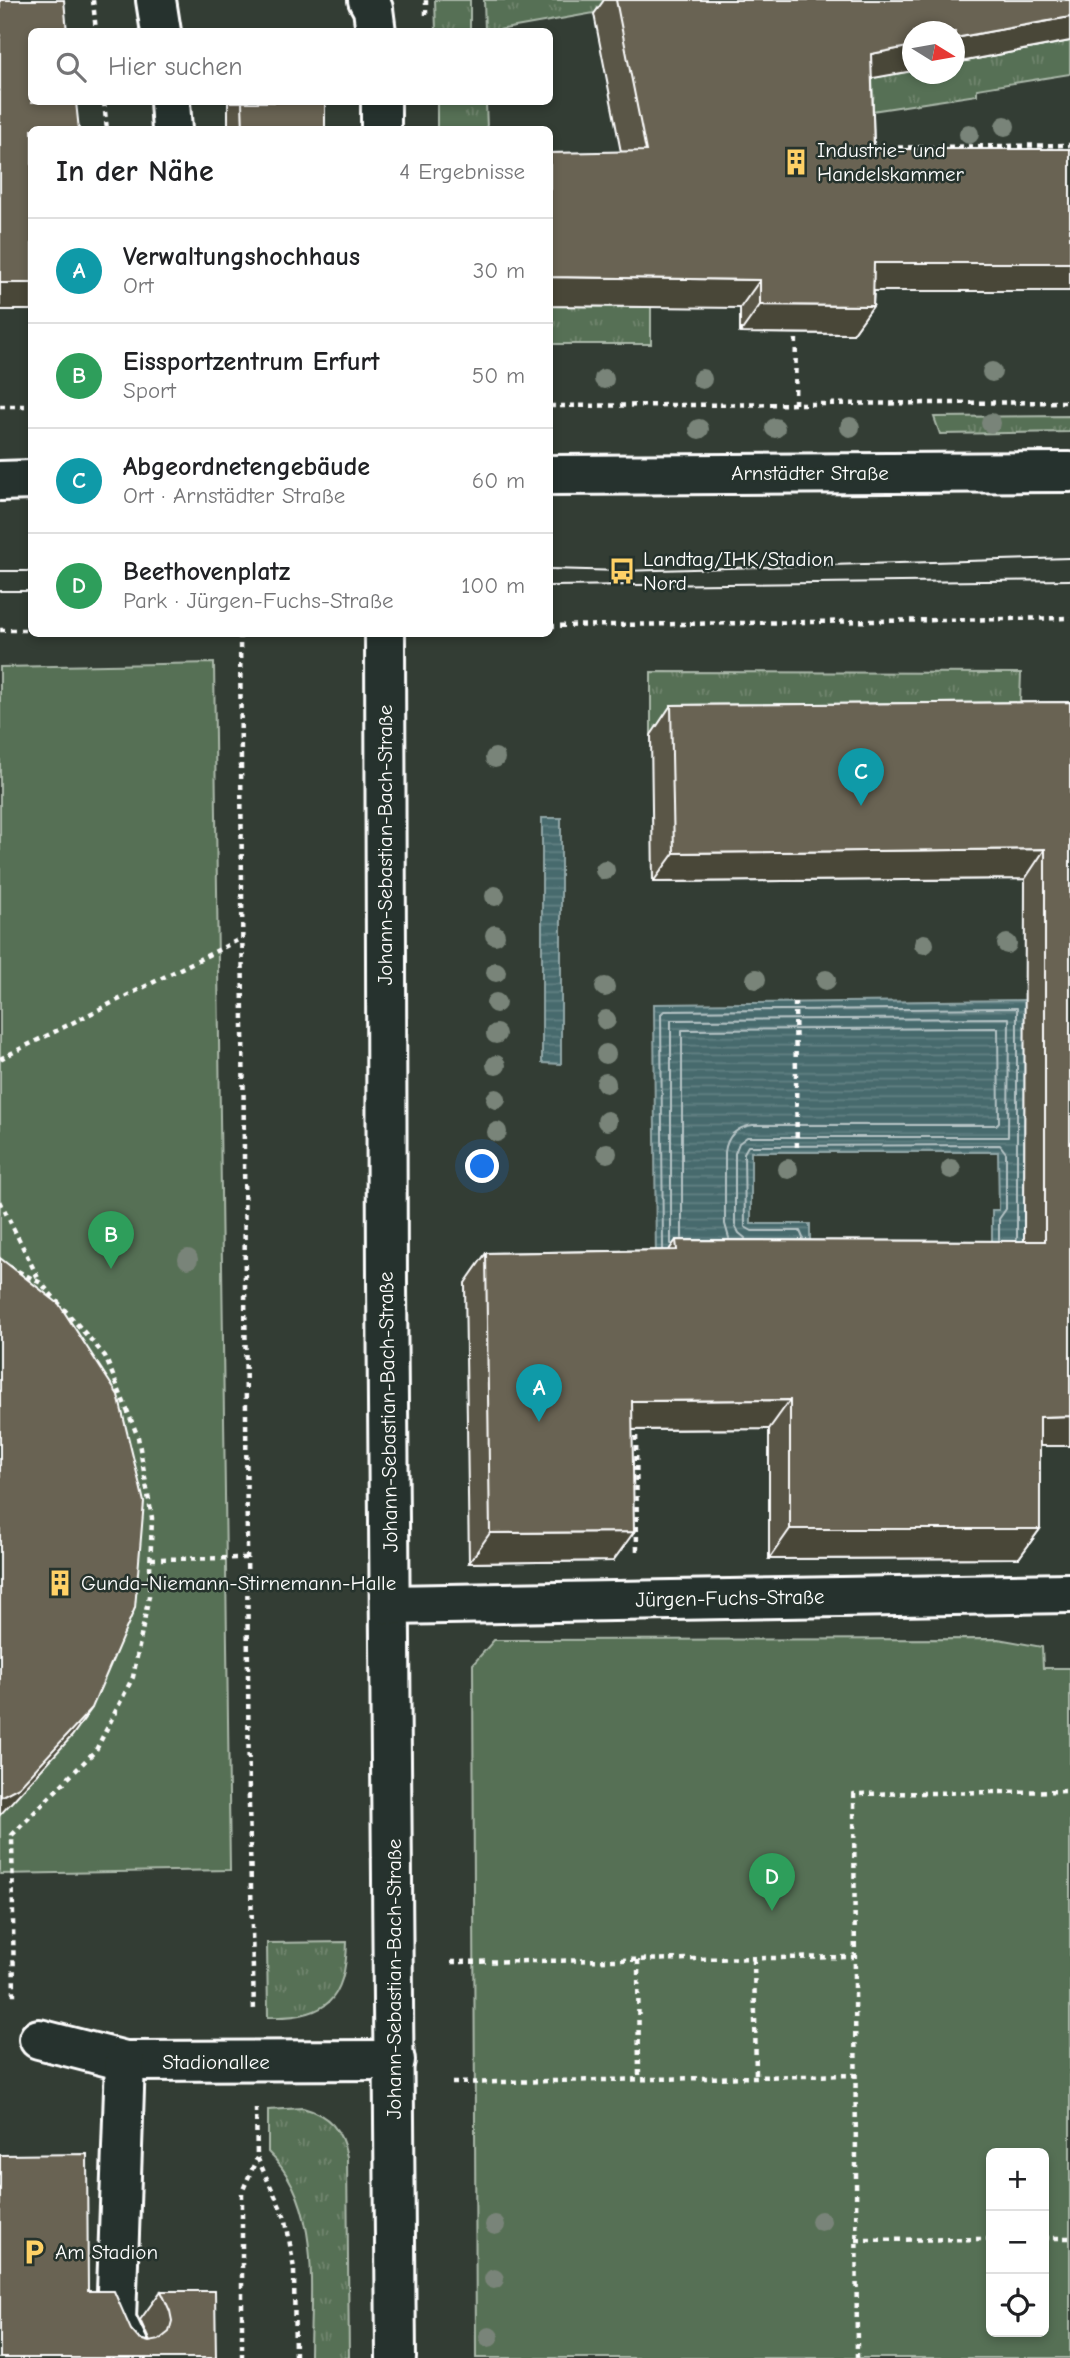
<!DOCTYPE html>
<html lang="de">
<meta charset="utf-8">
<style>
:root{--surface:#fff;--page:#f6f6f6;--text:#202124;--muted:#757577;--line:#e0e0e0;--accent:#2563eb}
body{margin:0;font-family:"Comic Neue",sans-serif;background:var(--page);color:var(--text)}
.controls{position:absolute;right:21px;bottom:21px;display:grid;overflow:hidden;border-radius:10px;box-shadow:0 4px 10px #0003}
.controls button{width:63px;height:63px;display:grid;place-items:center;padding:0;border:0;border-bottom:2px solid var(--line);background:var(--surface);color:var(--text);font:35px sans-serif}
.compass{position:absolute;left:902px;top:21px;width:63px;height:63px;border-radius:50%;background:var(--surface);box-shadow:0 4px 10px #0003;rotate:101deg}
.you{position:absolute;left:483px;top:1167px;width:24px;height:24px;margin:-18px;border:5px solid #fff;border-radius:50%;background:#1a73e8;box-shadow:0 0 0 10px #1a73e833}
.badge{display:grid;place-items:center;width:46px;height:46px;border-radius:50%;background:var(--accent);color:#fff;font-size:23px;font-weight:700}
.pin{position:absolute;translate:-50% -58px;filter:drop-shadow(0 2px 4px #0008)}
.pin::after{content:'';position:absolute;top:37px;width:24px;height:21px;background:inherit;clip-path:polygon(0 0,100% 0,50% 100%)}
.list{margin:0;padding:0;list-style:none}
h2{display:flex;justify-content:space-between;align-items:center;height:91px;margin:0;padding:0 28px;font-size:30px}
h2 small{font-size:23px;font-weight:400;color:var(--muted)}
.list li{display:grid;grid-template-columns:46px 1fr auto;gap:21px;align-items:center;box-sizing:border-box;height:105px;padding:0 28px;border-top:2px solid var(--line)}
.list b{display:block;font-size:26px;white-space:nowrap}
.list p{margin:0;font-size:23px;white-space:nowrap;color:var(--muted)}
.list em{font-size:23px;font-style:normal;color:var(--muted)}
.icon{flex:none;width:38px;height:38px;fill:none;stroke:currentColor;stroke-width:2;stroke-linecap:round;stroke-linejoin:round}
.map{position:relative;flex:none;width:1070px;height:2358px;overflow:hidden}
.search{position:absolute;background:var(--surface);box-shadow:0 4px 10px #0003;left:28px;top:28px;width:525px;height:77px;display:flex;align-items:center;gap:18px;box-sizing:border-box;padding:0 24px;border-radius:10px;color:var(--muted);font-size:26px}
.panel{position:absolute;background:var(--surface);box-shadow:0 4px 10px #0003;left:28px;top:126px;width:525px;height:511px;border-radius:10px}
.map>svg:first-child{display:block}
</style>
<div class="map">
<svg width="1070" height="2358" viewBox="0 0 1070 2358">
<defs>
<pattern id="grass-tufts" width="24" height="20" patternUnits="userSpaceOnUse" patternTransform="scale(1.75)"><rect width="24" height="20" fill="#577055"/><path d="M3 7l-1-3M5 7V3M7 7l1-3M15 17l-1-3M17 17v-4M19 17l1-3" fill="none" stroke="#70856e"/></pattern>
<pattern id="water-rules" width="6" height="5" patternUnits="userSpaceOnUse" patternTransform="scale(1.75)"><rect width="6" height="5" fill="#476a6d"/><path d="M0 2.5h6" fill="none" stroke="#638083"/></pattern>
</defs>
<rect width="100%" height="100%" fill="#333d34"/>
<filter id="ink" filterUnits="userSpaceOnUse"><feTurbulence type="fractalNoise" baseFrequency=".0143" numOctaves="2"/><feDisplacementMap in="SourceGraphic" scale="14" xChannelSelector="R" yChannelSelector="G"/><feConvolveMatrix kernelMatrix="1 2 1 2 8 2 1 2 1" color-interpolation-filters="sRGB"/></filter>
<g filter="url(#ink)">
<g fill="url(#grass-tufts)" stroke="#abb8aa" stroke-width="2">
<path d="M435 0H470V31H436Z"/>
<path d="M484 0H667L487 32 485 31Z"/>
<path d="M1070 41V74L977 89V95L852 114 849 82 912 71V74H954L955 63Z"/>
<path d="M437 102H486L487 129H437Z"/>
<path d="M550 306 651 307V344H550Z"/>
<path d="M1070 416V432L940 434 934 417Z"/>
<path d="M651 672 1021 673 1019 732 651 735Z"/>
<path d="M347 1942C346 2000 326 2019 268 2017L267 1943Z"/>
<path d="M303 2108C329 2115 342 2130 347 2157L349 2358H310C310 2291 322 2203 268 2152V2110Z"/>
</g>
<g fill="#577055" stroke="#abb8aa" stroke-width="2" fill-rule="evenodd">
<path d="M214 663 230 1870 0 1874V667Z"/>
<path d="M998 1639 1042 1647 1043 1668H1070V2358H476L473 1664 494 1640ZM991 2153H1044V2332H991Z"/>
</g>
<g fill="url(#water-rules)" stroke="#91a6a7" stroke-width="2">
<path d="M542 818H561V1064L542 1063Z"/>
<path d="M1025 1000 1024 1253 992 1270V1210H999L998 1152H751V1224H810V1270L656 1269 654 1004Z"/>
</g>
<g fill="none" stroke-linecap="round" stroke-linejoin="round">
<g stroke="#b5c3c5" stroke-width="2">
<path d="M682 1238V1030L998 1028 999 1122 996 1125H753C737 1127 727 1136 725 1152V1224L729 1238"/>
<path d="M803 1238 800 1231H752L745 1227 744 1153 748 1146 1000 1145 1006 1153V1209L999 1219V1239"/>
<path d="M671 1244V1020L1009 1018 1008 1137H747L739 1143 735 1153V1225L739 1233 745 1238"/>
<path d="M663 1249 661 1014 664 1011 1017 1008V1239"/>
</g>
<g stroke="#fff" stroke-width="44">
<g id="minor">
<path d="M156 0 161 32"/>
<path d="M368 0 373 9 376 32"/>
<path d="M170 102 172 130"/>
<path d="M381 102V130"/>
<path d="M385 634 387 1282 396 2358"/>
<path d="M390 1605 1070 1593"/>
<path d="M39 2039 125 2061 395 2060"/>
<path d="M125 2061 116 2320 129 2347"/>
</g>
</g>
<g stroke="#fff" stroke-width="44">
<g id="major">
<path d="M550 475 1070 472"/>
<path d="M0 481 32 480"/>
</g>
</g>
<g stroke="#fff" stroke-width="4.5" stroke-dasharray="5 5" stroke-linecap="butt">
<path d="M93 0 96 32"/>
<path d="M426 0V17"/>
<path d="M104 102 107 130"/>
<path d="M868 148 1070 145"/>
<path d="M795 404 796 334"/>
<path d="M0 406H32"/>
<path d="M550 406 1070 402"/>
<path d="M550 626 1070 618"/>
<path d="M0 630H32"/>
<path d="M240 634 249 1804 254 2012"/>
<path d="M795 1002 797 1152"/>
<path d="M0 1059 242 938"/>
<path d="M0 1201 40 1282"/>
<path d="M0 1262 41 1283 105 1356 138 1437 152 1518 149 1596 133 1677 96 1750 12 1835 14 1999"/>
<path d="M636 1426 637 1554"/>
<path d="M151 1559 247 1558"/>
<path d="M754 1959 756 2076"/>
<path d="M638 1960 639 2079"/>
<path d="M451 1962 854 1957"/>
<path d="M452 2083 855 2075"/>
<path d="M256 2108 257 2157 286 2220 294 2269 295 2358"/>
<path d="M1044 2238H1070"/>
<path d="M856 2240 991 2239"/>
<path d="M242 2358V2192L257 2158"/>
<path d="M857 2358 854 1794 1070 1791"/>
</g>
<use href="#minor" stroke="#26332d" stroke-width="38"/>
<use href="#major" stroke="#26332d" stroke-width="38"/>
<g stroke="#fff" stroke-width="2">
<path d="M550 569 622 571 1070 558"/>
<path d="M0 571H32"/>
<path d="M550 586 1070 580"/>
<path d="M0 591H32"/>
</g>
</g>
<g fill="#798479">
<circle cx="1005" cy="126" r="10"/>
<circle cx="969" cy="134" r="10"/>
<circle cx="992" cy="372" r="10"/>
<circle cx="604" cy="379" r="10"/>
<circle cx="702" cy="379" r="10"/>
<circle cx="991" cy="423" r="10"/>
<circle cx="850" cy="427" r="10"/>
<circle cx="775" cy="428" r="10"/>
<circle cx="699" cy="429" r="10"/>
<circle cx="495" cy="758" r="10"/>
<circle cx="605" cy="870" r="10"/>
<circle cx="495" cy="896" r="10"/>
<circle cx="495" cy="935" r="10"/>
<circle cx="924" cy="944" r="10"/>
<circle cx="1007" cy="944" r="10"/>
<circle cx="496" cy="972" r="10"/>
<circle cx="756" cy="979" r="10"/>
<circle cx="826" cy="980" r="10"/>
<circle cx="605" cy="987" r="10"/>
<circle cx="496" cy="1003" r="10"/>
<circle cx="606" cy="1020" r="10"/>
<circle cx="496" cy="1034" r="10"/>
<circle cx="606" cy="1054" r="10"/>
<circle cx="496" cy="1065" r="10"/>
<circle cx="606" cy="1083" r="10"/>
<circle cx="496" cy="1099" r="10"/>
<circle cx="607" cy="1121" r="10"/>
<circle cx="497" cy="1132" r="10"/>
<circle cx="607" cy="1153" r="10"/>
<circle cx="788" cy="1169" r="10"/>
<circle cx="951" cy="1169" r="10"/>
<circle cx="188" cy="1259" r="10"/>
<circle cx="821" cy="2221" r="10"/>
<circle cx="495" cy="2225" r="10"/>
<circle cx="494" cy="2279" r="10"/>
<circle cx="489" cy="2337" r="10"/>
</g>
<g fill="#5a5647" stroke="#fff" stroke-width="2">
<path d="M604 0H1070V41L955 63V32L872 78 874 149H1070V291H874L873 306 853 334 740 333V308L621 152 594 14Z"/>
<rect x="228" y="102" width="97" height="28"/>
<path d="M1070 702V1446H1040V1529L1019 1558 769 1559V1429L632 1430 613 1561 469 1563 465 1283 486 1253 669 1250 676 1240 1024 1241 1025 879 653 882 651 735 671 705Z"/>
<path d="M88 2291 131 2330 139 2339 150 2342 140 2320 161 2291 216 2358H0Z"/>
</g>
<g fill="#4a4639" stroke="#fff" stroke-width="2">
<path d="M1070 17V41L955 63V38Z"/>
<path d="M913 46V71L851 82 871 54Z"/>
<path d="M874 263H1070V291H854Z"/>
<path d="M550 277 760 280 740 308 550 306Z"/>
<rect x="0" y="283" width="32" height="27"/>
<path d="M760 305 873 306 853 334 740 333Z"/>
<path d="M1045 849 1025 879 653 882 674 853Z"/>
<path d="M790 1400 769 1429 611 1430 632 1401Z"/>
<path d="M1070 1416V1446H1019L1040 1417Z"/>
<path d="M790 1529H1040L1019 1558 769 1559Z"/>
<path d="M634 1532 613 1561 469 1563 490 1533Z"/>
<path d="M92 1708 72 1736 0 1815V1797Z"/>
</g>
<g fill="#696452" stroke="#fff" stroke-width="2">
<path d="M0 0H64L67 32H32V102H76L79 130H32V283H0Z"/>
<path d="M616 0H1070V17L955 38V32H913V46L871 54 874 149H1070V263H874L873 306 760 305V280L550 277V153L646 151Z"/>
<path d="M242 102H325V130H243Z"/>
<path d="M1070 702V1416L1040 1417V1529H790V1400L632 1401 634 1532 490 1533 486 1253 677 1250 676 1240 1045 1241V849L674 853 671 705Z"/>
<path d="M0 1258 59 1304 118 1395 144 1502 135 1608 92 1708 19 1787 0 1797Z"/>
<path d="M87 2154 88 2291H114L131 2330 139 2339 149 2342 159 2340 169 2332 172 2321 170 2311 161 2291H215L216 2358H0V2155Z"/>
</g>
</g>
<defs>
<g id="building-bare" transform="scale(2.1)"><path d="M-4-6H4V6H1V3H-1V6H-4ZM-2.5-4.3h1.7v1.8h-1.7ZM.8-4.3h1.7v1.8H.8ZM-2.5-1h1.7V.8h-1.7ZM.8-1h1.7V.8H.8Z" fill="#ffd166" stroke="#26332d" stroke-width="2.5" paint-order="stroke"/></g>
<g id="bus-bare" transform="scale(2.1)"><path d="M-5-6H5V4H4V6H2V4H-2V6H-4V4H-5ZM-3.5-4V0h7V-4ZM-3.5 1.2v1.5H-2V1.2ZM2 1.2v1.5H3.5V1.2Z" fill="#ffd166" stroke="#26332d" stroke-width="2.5" paint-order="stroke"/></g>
<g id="parking-bare" transform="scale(2.1)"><path d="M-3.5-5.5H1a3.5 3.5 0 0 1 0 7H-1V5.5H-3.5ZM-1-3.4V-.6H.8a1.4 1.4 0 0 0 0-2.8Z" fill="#ffd166" stroke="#26332d" stroke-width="2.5" paint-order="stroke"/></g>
</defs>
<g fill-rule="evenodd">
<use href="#building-bare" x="796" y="162"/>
<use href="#bus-bare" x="622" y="571"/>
<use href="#building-bare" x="60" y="1583"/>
<use href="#parking-bare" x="34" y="2252"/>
</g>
<g text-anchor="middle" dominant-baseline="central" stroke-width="5" stroke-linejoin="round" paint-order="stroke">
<g font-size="21" fill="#fff" stroke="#26332d" text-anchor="start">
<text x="817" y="150">Industrie- und<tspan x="817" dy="24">Handelskammer</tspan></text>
<text x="643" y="559">Landtag/IHK/Stadion<tspan x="643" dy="24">Nord</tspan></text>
<text x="81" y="1583">Gunda-Niemann-Stirnemann-Halle</text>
<text x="55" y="2252">Am Stadion</text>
</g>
<g font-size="21" fill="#fff" stroke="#26332d">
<text x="810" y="473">Arnstädter Straße</text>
<text transform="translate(385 845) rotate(-90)">Johann-Sebastian-Bach-Straße</text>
<text transform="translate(388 1412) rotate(-91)">Johann-Sebastian-Bach-Straße</text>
<text transform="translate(730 1598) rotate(-1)">Jürgen-Fuchs-Straße</text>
<text transform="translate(394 1979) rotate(-90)">Johann-Sebastian-Bach-Straße</text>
<text x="216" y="2062">Stadionallee</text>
</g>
</g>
</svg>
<div class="controls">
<button>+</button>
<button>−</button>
<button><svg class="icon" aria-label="locate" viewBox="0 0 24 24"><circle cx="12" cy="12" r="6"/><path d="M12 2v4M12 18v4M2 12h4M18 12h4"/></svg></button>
</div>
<svg class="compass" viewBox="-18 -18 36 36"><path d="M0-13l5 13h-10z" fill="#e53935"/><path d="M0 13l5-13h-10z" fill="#757577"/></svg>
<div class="you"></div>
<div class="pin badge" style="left:539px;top:1422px;background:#0f9aa8">A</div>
<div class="pin badge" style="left:111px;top:1269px;background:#2e9e5b">B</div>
<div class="pin badge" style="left:861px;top:806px;background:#0f9aa8">C</div>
<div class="pin badge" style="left:772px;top:1911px;background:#2e9e5b">D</div>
<div class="search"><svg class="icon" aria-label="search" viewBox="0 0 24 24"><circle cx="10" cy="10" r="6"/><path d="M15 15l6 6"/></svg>Hier suchen</div>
<section class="panel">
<h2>In der Nähe<small>4 Ergebnisse</small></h2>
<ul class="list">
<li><span class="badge" style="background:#0f9aa8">A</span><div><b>Verwaltungshochhaus</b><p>Ort</p></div><em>30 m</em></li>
<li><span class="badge" style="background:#2e9e5b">B</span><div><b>Eissportzentrum Erfurt</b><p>Sport</p></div><em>50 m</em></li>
<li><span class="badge" style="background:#0f9aa8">C</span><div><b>Abgeordnetengebäude</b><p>Ort · Arnstädter Straße</p></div><em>60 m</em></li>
<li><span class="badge" style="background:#2e9e5b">D</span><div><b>Beethovenplatz</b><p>Park · Jürgen-Fuchs-Straße</p></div><em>100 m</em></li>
</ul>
</section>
</div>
